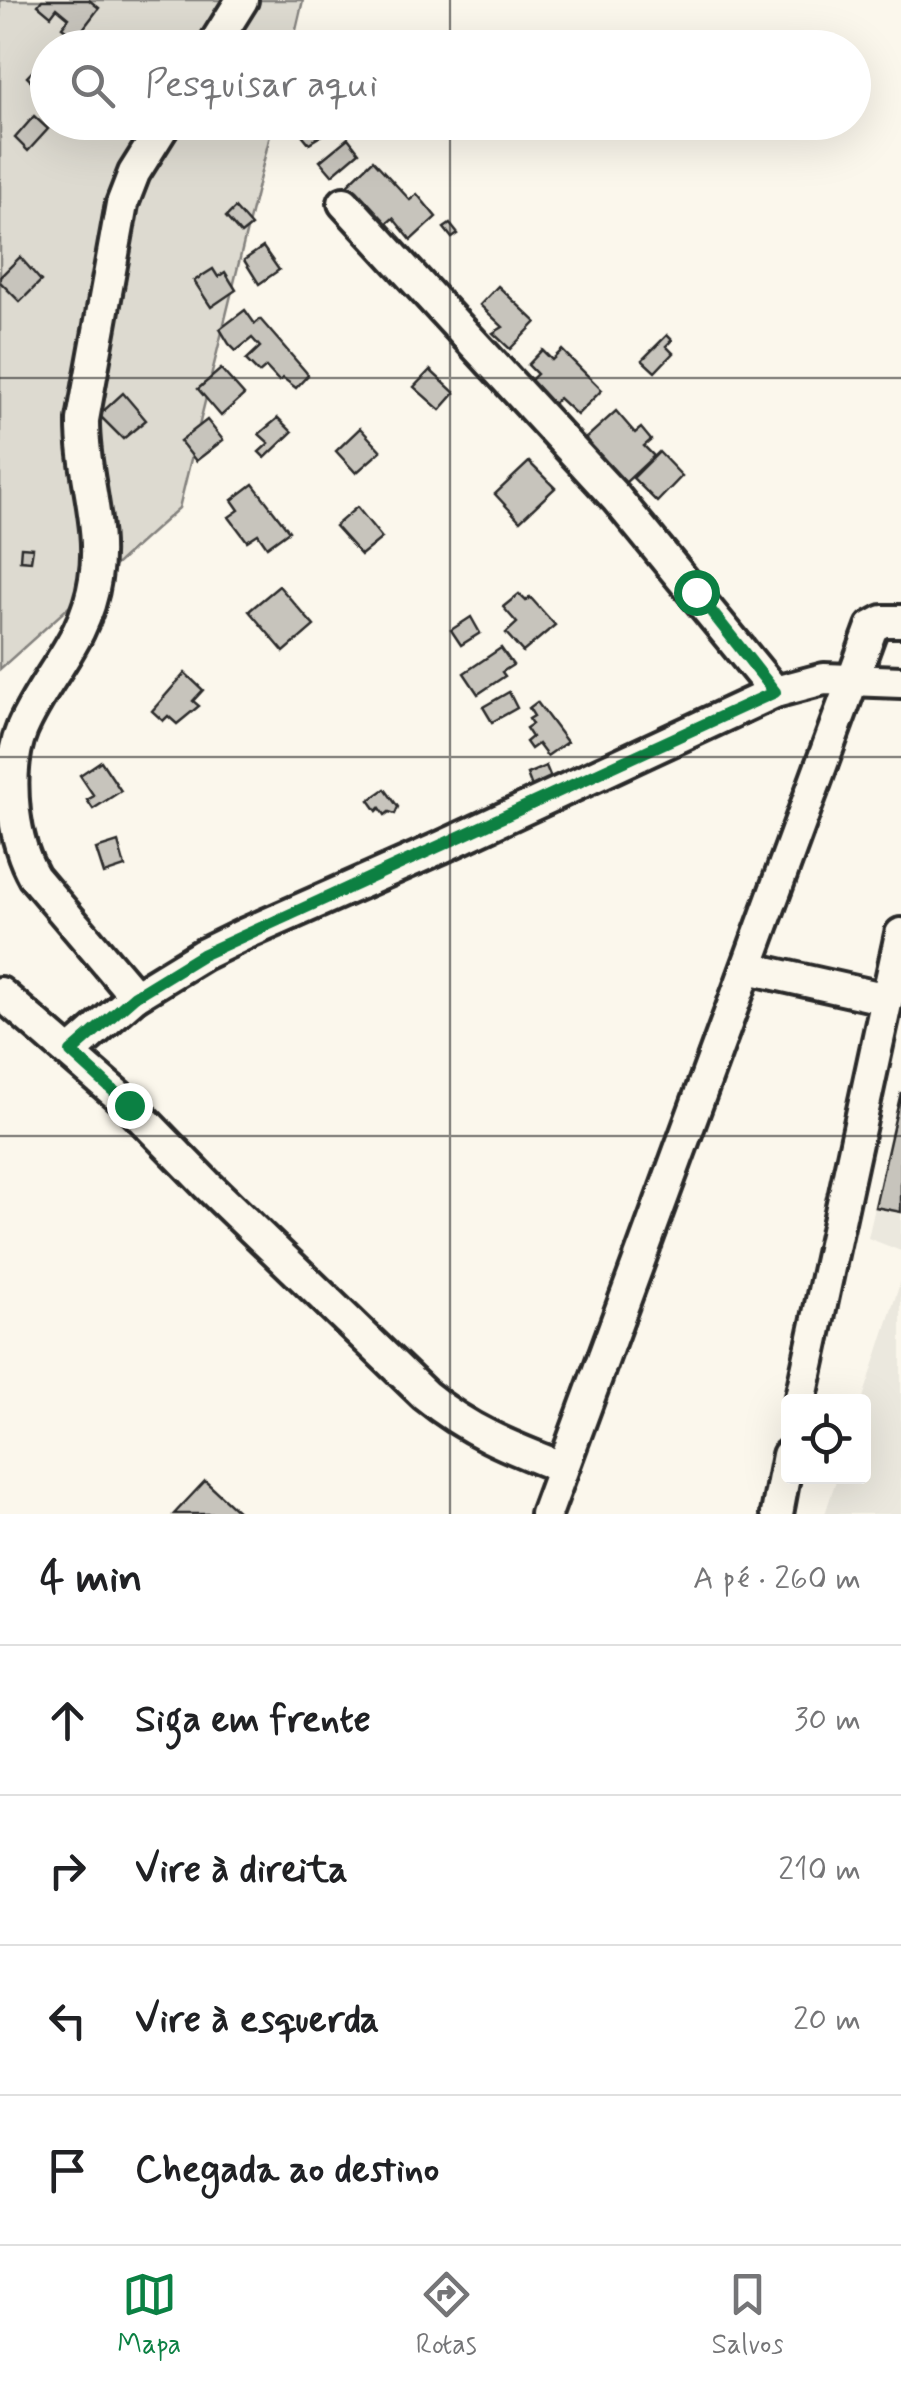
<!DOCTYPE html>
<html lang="pt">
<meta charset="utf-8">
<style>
:root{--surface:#fff;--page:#f6f6f6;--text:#202124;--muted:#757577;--line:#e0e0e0;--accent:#0b8043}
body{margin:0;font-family:Mynerve,sans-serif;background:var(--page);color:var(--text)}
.controls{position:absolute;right:30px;bottom:30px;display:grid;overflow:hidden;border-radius:10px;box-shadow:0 10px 40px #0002}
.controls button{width:90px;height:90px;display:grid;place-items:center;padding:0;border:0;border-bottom:2px solid var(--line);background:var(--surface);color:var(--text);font:50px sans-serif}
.stop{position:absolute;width:30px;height:30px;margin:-22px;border:8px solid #0b8043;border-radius:50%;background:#fff}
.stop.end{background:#0b8043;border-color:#fff;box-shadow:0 2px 10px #0008}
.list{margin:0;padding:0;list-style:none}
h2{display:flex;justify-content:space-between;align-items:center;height:130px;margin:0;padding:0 40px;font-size:42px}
h2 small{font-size:32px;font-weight:400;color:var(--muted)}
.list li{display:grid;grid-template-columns:65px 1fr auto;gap:30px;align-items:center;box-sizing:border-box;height:150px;padding:0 40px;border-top:2px solid var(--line)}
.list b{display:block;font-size:38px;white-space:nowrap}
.list em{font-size:32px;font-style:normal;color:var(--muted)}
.icon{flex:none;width:55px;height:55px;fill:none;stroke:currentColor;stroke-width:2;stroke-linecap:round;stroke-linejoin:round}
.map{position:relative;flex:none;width:901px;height:1514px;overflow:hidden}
.search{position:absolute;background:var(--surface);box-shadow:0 10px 40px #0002;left:30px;right:30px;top:30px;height:110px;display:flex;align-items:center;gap:25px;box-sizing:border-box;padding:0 35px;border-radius:55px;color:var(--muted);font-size:38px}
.sheet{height:730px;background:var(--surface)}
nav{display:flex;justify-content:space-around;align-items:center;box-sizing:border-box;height:140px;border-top:2px solid var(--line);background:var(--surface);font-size:28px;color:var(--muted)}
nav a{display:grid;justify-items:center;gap:5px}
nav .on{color:var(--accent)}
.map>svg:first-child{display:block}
</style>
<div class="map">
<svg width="901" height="1514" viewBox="0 0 901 1514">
<rect width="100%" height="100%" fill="#fbf7ec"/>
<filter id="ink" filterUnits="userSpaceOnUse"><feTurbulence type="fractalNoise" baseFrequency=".01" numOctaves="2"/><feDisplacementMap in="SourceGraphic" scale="20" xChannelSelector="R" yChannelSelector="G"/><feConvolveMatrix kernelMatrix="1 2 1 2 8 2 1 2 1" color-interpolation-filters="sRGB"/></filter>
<g filter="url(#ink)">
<g fill="#ebe8de">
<path d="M901 1093V1251L868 1238Z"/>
<path d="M901 1280V1514H825L837 1477 864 1476 862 1401Z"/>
</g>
<path fill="#dddad0" stroke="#84827e" stroke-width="2.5" d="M0 0H303L292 47 48 48V122L273 123 179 508 0 669Z"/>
<g fill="#c7c4bc" stroke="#2b2b2b" stroke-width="2.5">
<path d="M42 0H89L99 8 76 38 62 27 69 18 57 8 51 16 38 5Z"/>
<path d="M48 55V103L38 94 41 91 27 77Z"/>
<path d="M34 116 48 129 28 151 15 138Z"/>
<path d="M315 123 322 135 309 143 300 132Z"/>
<path d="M348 138 359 152 332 175 320 161Z"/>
<path d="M373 160 410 200 417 194 436 217 411 240 393 218 384 226 346 186Z"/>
<path d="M235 208 251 226 241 234 226 217Z"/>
<path d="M450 224 458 234 452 238 444 228Z"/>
<path d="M263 247 279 270 259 284 244 260Z"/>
<path d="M20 257 41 281 20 302 0 282V277Z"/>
<path d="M213 269 218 277 225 272 236 290 211 307 194 281Z"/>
<path d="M498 286 536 322 510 349 493 333 503 327 480 305Z"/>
<path d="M245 310 255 324 260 319 306 372 308 375 296 388 283 378 279 381 266 367 259 373 246 360 260 347 252 338 236 351 229 344 220 329Z"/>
<path d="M667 335 672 340 666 346 673 353 655 372 642 360Z"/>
<path d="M542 350 552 360 562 350 602 390 577 415 559 398 549 408 526 385 537 374 528 365Z"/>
<path d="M221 369 244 395 221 416 198 389Z"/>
<path d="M430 370 455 393 440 410 414 387Z"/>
<path d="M123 393 146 420 123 439 99 415Z"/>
<path d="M616 411 635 433 641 428 651 440 644 446 654 456 624 484 585 439Z"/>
<path d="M278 418 292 432 265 458 259 452 269 443 259 434Z"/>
<path d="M207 420 223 440 196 461 180 441Z"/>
<path d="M360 428 381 451 356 473 336 451Z"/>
<path d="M659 452 682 476 657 502 633 478Z"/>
<path d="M529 462 555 488 520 521 495 494Z"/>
<path d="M253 484 289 531 267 547 258 534 247 541 229 517 239 510 232 500Z"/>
<path d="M357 507 382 538 361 555 335 526Z"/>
<path d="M21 547 33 548 31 561 20 560Z"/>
<path d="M279 586 314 626 284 652 249 611Z"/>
<path d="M519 594 526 601 530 597 555 625 523 652 506 633 517 623 503 607Z"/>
<path d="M471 617 480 633 461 645 451 630Z"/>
<path d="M501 648 513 665 502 672 505 676 478 694 464 673Z"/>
<path d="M185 673 203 690 193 701 199 706 177 724 168 716 163 721 152 711Z"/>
<path d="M509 692 517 708 492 722 483 707Z"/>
<path d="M537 702 567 742 547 756 538 744 531 749 526 742 532 737 526 728 532 724 529 719 534 716 529 708Z"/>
<path d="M101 761 121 791 93 809 87 800 94 796 80 775Z"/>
<path d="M546 766 551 778 532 787 527 774Z"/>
<path d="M385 789 398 807 395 814 389 812 385 815 380 808 377 811 369 800Z"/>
<path d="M118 842 125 867 104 874 96 849Z"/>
<path d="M901 1092V1212L875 1207Z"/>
<path d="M205 1481 241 1514H174Z"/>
</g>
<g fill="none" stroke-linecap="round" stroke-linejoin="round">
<g stroke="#2b2b2b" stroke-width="38">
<g id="street">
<path d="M212 48 242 0"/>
<path d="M166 122 134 173 122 204 83 420C82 474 104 525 95 579 86 641 45 676 22 729 11 755 11 784 14 812 17 836 22 856 34 877L135 996 202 955 245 934 444 846 775 692 824 679 901 682"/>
<path d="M344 203 616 498 775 692"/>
<path d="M748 968 887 999"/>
<path d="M0 993 129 1105 207 1185 425 1395C469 1431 509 1447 561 1467"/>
<path d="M71 1052 135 996"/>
<path d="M800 1402 901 934"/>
<path d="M546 1514 872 627 883 621H901"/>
<path d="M777 1514 788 1455"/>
</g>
</g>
<use href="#street" stroke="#fbf7ec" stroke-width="30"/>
</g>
</g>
<g fill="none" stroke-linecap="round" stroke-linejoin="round" filter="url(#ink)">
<path stroke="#0b8043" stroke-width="12" d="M129 1105 71 1052 135 996 202 955 775 692 696 592"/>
</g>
<path fill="none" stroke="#2b2b2b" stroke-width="2.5" stroke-opacity="0.55" d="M450 0V48M450 122V1514M0 378H901M0 757H901M0 1136H901"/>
</svg>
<div class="controls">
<button><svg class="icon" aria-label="locate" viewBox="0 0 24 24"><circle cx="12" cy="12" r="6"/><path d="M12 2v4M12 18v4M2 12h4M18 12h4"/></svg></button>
</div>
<div class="stop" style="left:696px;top:592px"></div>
<div class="stop end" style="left:129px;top:1105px"></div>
<div class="search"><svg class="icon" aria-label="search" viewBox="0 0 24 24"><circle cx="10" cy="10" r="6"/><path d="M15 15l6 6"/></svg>Pesquisar aqui</div>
</div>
<section class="sheet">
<h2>4 min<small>A pé · 260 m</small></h2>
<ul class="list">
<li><svg class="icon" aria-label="ahead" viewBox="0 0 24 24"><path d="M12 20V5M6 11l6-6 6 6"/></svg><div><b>Siga em frente</b></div><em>30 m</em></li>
<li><svg class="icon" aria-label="right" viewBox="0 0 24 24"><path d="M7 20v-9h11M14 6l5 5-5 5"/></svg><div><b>Vire à direita</b></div><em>210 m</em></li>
<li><svg class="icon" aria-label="left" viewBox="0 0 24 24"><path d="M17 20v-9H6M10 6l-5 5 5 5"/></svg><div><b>Vire à esquerda</b></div><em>20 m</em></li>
<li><svg class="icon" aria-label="arrive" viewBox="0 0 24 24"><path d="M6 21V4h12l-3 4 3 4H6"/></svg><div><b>Chegada ao destino</b></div></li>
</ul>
</section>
<nav>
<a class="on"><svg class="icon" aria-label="map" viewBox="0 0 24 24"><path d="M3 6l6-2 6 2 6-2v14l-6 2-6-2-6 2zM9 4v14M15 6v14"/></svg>Mapa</a>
<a><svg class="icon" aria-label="directions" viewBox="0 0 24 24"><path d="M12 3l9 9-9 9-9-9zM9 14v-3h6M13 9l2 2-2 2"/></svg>Rotas</a>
<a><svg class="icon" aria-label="saved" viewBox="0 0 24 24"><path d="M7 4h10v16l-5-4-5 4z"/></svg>Salvos</a>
</nav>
